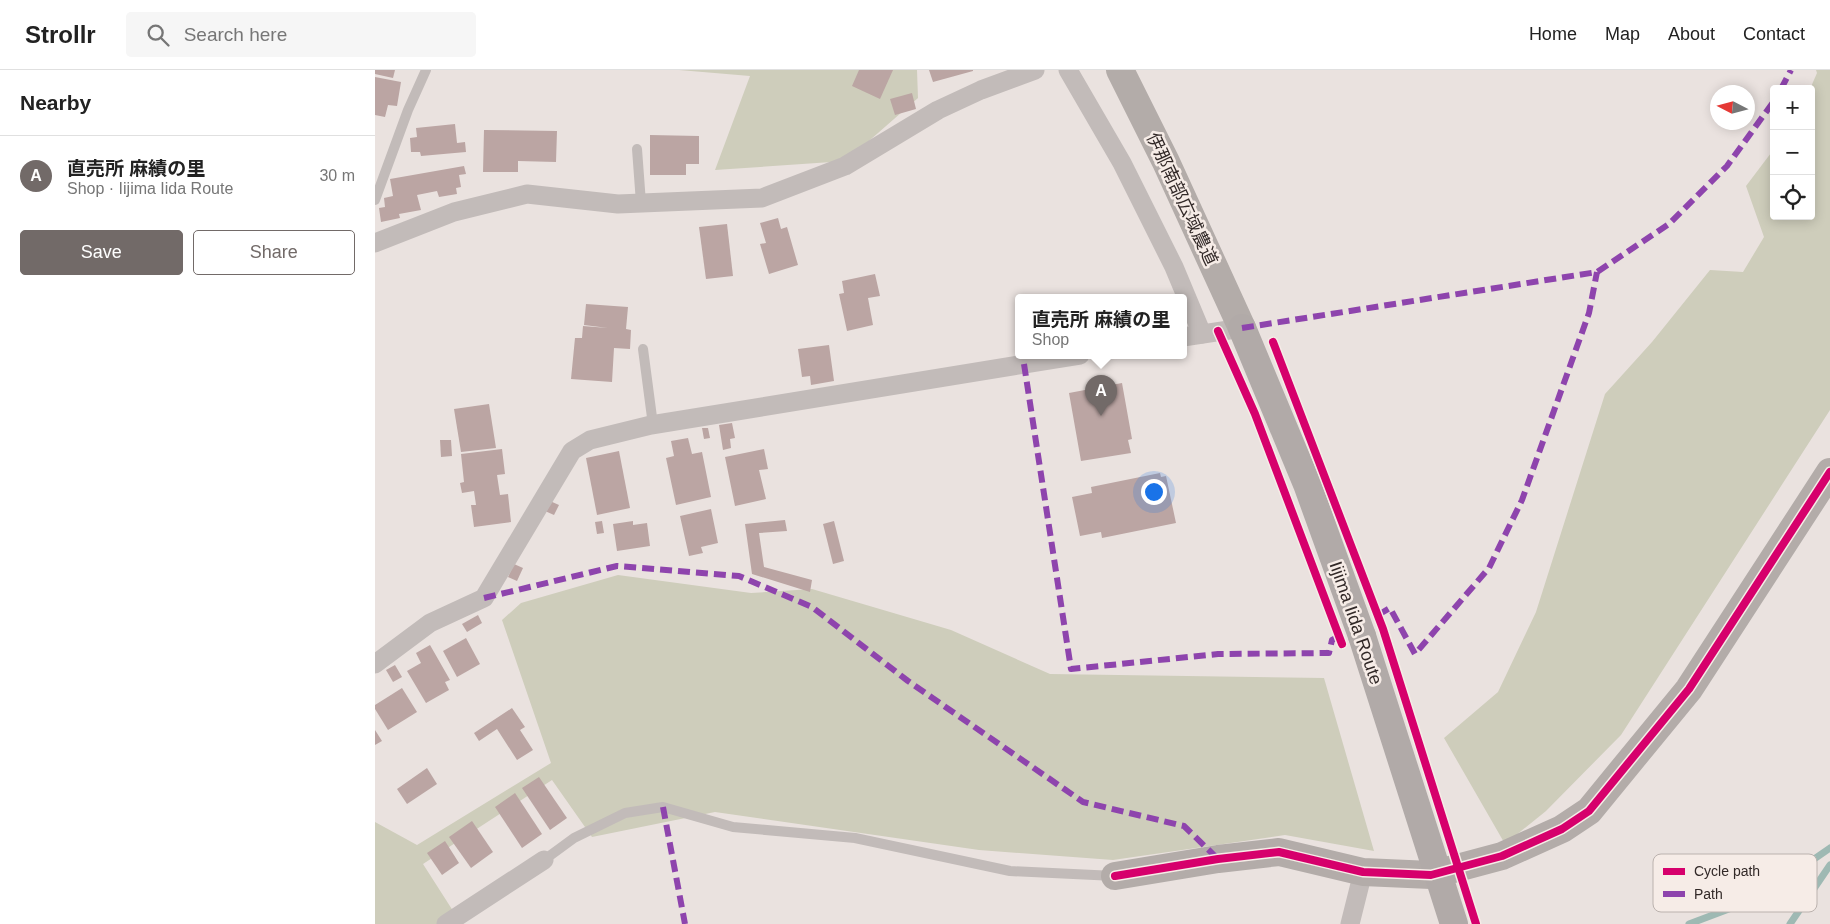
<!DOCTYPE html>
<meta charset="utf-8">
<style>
:root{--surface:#fff;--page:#f6f6f6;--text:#222;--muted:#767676;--line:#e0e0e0;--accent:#726a68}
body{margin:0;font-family:Helvetica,"Noto Sans JP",sans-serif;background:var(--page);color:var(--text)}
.controls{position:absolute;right:15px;top:15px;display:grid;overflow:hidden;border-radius:5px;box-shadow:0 2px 12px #0003}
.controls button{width:45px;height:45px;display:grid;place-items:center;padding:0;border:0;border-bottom:1px solid var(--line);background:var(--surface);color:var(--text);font:25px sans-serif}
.compass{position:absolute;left:1335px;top:15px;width:45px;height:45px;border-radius:50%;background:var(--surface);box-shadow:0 2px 12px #0003;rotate:276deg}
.you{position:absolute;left:778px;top:421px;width:18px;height:18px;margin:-12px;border:4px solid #fff;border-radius:50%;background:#1a73e8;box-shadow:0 0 0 8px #1a73e833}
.badge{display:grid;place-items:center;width:32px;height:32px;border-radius:50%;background:var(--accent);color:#fff;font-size:16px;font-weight:700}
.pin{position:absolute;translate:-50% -41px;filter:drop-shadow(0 1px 2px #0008)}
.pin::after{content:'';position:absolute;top:26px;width:18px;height:15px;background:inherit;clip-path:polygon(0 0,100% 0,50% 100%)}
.popup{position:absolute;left:640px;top:224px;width:172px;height:65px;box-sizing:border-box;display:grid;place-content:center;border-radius:5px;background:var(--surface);filter:drop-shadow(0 1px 4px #0005);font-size:16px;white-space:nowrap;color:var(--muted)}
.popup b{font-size:19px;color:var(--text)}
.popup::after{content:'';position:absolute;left:50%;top:100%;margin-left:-10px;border:10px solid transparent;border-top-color:var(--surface)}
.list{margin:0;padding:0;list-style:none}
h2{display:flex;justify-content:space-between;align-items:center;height:65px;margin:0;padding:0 20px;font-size:21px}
h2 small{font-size:16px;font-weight:400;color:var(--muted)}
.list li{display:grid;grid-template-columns:32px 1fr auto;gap:15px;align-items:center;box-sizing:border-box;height:80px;padding:0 20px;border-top:1px solid var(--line)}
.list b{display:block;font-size:19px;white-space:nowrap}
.list p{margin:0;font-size:16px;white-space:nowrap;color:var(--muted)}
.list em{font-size:16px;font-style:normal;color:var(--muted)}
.actions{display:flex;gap:10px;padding:15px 20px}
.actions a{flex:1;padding:11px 0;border:1px solid var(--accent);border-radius:5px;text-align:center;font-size:18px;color:var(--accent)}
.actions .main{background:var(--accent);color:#fff}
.icon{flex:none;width:28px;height:28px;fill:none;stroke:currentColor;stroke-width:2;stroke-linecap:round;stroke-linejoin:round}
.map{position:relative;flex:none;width:1455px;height:854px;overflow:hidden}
header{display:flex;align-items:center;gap:30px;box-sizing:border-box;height:70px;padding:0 25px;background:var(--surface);border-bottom:1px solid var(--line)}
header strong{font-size:24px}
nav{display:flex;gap:28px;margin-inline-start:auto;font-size:18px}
.search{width:350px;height:45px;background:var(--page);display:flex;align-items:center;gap:12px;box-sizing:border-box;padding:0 18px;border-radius:5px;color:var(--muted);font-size:19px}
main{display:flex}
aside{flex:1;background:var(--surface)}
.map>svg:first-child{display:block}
</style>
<header>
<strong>Strollr</strong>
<div class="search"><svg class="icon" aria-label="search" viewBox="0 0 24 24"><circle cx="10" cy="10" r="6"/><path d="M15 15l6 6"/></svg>Search here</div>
<nav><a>Home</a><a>Map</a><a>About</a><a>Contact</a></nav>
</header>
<main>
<aside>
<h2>Nearby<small></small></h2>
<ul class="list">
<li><span class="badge">A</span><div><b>直売所 麻績の里</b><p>Shop · Iijima Iida Route</p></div><em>30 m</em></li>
</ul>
<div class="actions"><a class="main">Save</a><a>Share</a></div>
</aside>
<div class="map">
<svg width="1455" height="854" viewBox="0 0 1455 854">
<rect width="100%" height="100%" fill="#eae2df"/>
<g fill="#cecdbb">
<path d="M304 0H542L543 28 471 91 340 100 375 6Z"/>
<path d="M1441 0H1455V340L1246 665 1171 741 1130 774 1069 668 1123 622 1161 542 1230 324 1277 272 1335 200 1368 202 1389 167 1371 116 1399 79V146H1436L1435 19 1442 3Z"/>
<path d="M243 505 376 523 437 519 576 560 675 604 949 608 999 781 910 765 738 790 604 780 340 742 217 767 177 710 48 794 80 844 78 854H0V752L42 775 176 693 127 550 146 533Z"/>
</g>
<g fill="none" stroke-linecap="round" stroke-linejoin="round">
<g stroke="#9eb9b3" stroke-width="7">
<path d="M1314 854 1383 828 1455 778"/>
<path d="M1415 854 1455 795"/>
</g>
</g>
<g fill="#bba5a3">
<path d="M0 0H20L18 8 0 4Z"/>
<path d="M484 0H518L505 29 477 16Z"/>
<path d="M554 0H598V1L558 12Z"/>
<path d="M0 7 26 12 22 36 13 35 10 47 0 45Z"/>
<path d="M537 23 541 39 520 45 515 29Z"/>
<path d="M80 54 82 73 90 72 91 82 46 86 45 82H36L35 68 42 67 41 58Z"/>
<path d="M109 60 182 61 181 92 143 91V102H108Z"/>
<path d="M275 65 324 66V94H311V105H275Z"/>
<path d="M89 96 91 104 84 105 86 117 81 118 82 124 64 127 62 121 42 125 46 140 24 144 25 148 6 152 4 138 10 137 9 128 18 126 15 109Z"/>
<path d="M403 148 406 159 412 157 423 195 394 204 385 174 391 173 385 153Z"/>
<path d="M352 154 358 206 331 209 324 157Z"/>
<path d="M500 204 505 226 493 228 498 255 472 261 464 224 469 223 467 211Z"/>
<path d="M211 234 253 237 251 259 256 260 255 279 239 278 237 312 196 309 200 268H207L208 256 233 258 209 255Z"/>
<path d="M454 275 459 311 436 315 435 306 427 307 423 279Z"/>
<path d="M747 313 757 369 753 370 756 383 706 391 694 323Z"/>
<path d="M114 334 121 378 86 382 79 339Z"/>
<path d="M357 353 360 368 355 369 356 378 348 380 344 355Z"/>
<path d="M327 358H333L335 368 329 369Z"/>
<path d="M313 368 317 384 327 382 336 427 301 435 291 388 299 386 296 371Z"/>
<path d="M65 370H76L77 386 66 387Z"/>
<path d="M127 379 130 404 122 405 125 425 133 424 136 452 99 457 96 435H101L99 421 87 423 85 413 89 412 86 384Z"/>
<path d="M389 379 393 399 384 400 391 429 360 436 350 387Z"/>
<path d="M244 381 255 438 222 445 211 388Z"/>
<path d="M785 403 786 407 791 406 801 453 727 468 726 462 705 466 697 427 717 423 716 417Z"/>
<path d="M175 431 184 435 179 445 170 441Z"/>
<path d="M336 439 343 473 326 477 328 483 314 486 305 446Z"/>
<path d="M410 450 412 461 384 463 389 497 437 510 435 522 377 504 370 454Z"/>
<path d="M227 451 229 463 222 464 220 452Z"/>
<path d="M258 451V455L272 453 275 476 242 481 238 454Z"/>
<path d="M459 451 469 491 458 494 448 454Z"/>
<path d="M139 494 148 498 142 511 133 507Z"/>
<path d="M103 545 107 553 92 562 87 554Z"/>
<path d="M91 568 105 594 82 607 68 581Z"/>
<path d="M55 575 75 610 70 612 74 620 51 633 32 601 46 593 41 583Z"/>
<path d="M20 595 27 607 18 612 11 600Z"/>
<path d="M27 618 42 642 13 660 0 639V635Z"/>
<path d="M137 638 150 657 145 660 158 680 142 690 122 659 104 671 99 663Z"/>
<path d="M0 660 7 671 0 675Z"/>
<path d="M52 698 62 714 32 734 22 719Z"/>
<path d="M164 707 192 748 175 760 147 718Z"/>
<path d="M140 723 167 764 147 778 120 737Z"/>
<path d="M97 751 118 782 96 798 74 767Z"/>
<path d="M70 771 84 793 67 805 52 783Z"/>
</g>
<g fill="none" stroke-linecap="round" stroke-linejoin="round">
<g stroke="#c2bbb9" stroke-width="10">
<path d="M262 79 266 133"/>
<path d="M0 130 33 40 51 0"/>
<path d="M268 279 278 355"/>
<path d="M169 790 199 768 250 743 288 737 358 757 480 768 635 801 740 806"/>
</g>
<g stroke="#c2bbb9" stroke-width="19">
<path d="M693 0 747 93 799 197 827 264"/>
<path d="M0 173 79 142 152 124 243 134 387 128 470 96 563 40 606 20 660 0"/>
<path d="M808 267 867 258"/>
<path d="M0 594 55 553 109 528 197 381 215 370 276 355 705 285"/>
<path d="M71 854 169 790"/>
<path d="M975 854 988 802"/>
</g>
<g stroke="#b3aca9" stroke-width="28">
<path d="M745 0 791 92 867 258"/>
<path d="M740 806 843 789 904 782 988 802 1056 805 1127 786 1187 759 1214 741 1314 619 1455 402"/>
</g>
<path stroke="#b1aaa8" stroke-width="28" d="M867 258 932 414 987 566"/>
<path stroke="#b1aaa8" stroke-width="28" d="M987 566 1079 854"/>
<g stroke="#8e44ad" stroke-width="6" stroke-dasharray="12 6" stroke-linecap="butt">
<path d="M1406 19 1416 0"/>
<path d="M867 258 1222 202 1294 154 1352 96 1399 31"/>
<path d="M649 294 696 599 843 584 954 583 957 570 965 566"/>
<path d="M109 528 242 496 364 506 437 537 533 611 708 732 809 756 843 789"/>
<path d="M1003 545 1015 538 1040 584 1114 498 1147 430 1214 243 1222 202"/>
<path d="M288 737 310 854"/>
</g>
<g stroke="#f6ece7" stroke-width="11">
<g id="cycleway">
<path d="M843 261 880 344 967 574"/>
<path d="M898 272 1008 559 1101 854"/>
<path d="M740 806 843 789 904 782 988 802 1056 805 1127 786 1187 759 1214 741 1314 619 1455 402"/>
</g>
</g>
<use href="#cycleway" stroke="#d6006c" stroke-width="8"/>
</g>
<g text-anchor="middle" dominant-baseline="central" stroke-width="5" stroke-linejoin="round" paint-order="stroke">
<g font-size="18" fill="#322928" stroke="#f6ece7">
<text transform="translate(807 129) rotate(65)">伊那南部広域農道</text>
<text transform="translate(981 553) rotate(71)">Iijima Iida Route</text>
</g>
</g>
<rect x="1278" y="784" width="164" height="58" rx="8" fill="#f6ece7" stroke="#bbb2ae" stroke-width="1"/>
<rect x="1288" y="798" width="22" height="7" fill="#d6006c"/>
<rect x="1288" y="821" width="22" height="6" fill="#8e44ad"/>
<g font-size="14" fill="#322928">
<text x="1319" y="806">Cycle path</text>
<text x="1319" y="829">Path</text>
</g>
</svg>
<div class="controls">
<button>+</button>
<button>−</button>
<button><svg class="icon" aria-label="locate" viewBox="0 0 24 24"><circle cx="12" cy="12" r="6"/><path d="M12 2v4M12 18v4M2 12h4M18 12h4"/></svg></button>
</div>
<svg class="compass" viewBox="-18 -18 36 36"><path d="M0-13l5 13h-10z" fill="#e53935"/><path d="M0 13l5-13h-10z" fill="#767676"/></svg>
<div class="you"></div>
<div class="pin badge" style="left:726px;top:346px">A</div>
<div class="popup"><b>直売所 麻績の里</b>Shop</div>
</div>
</main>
